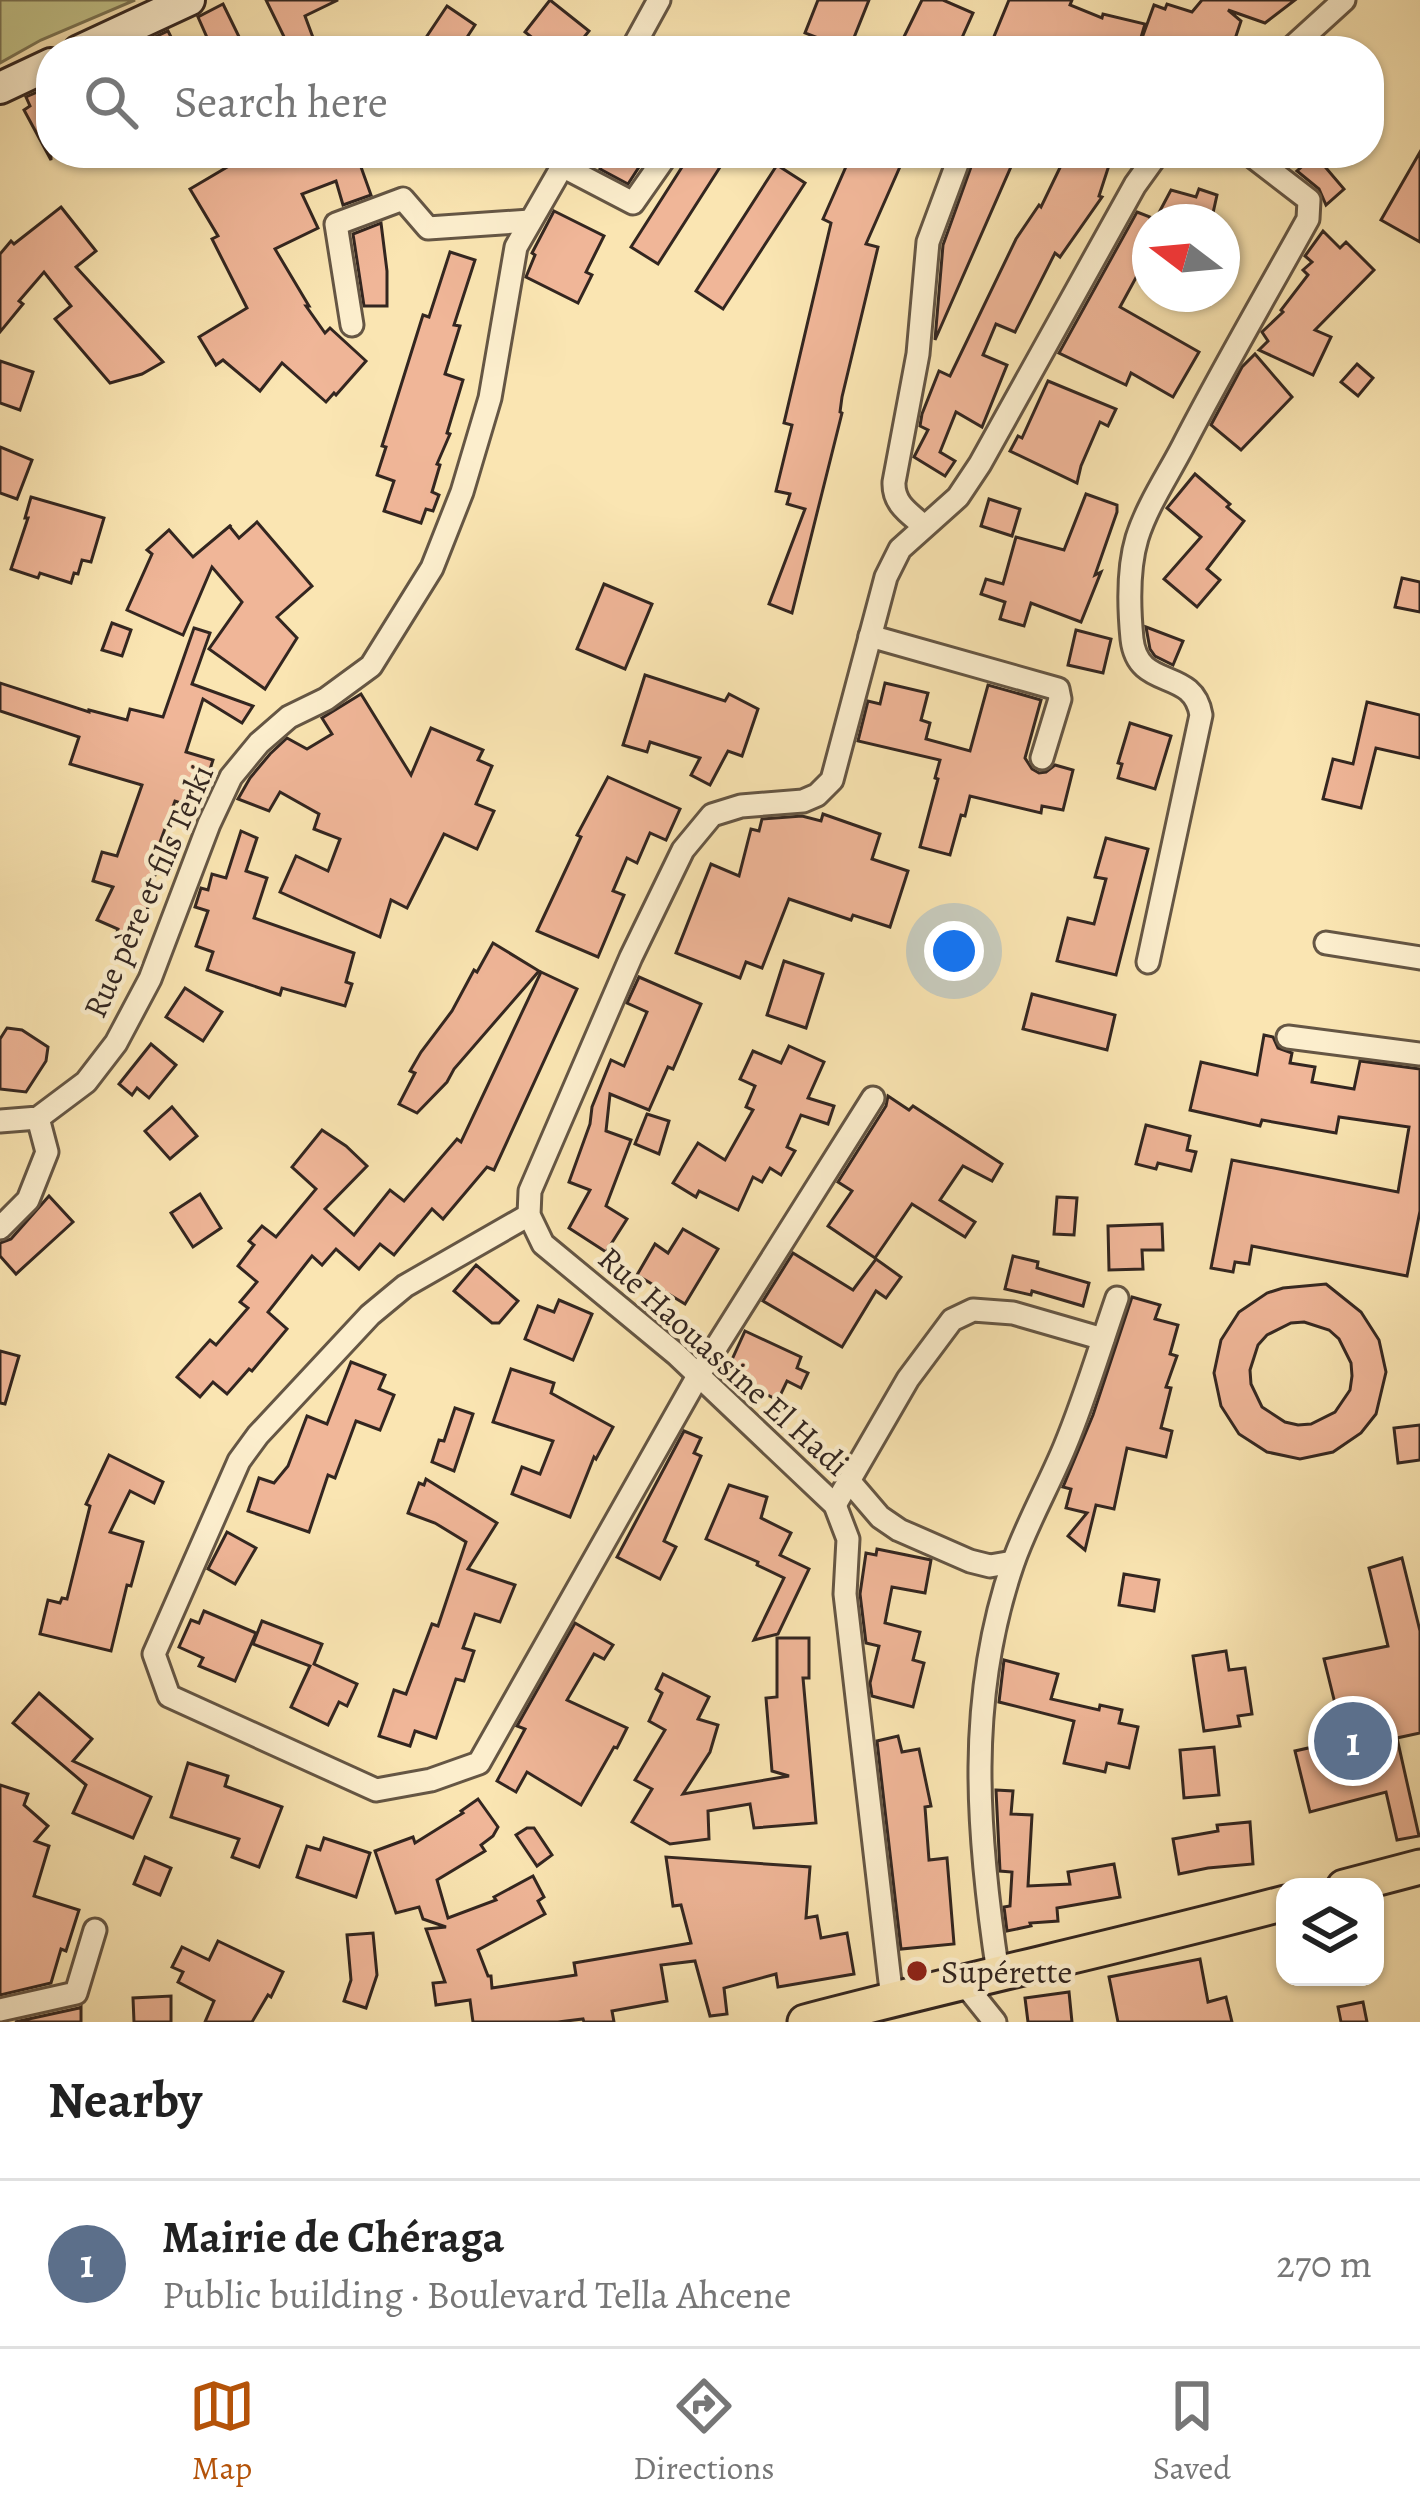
<!DOCTYPE html>
<meta charset="utf-8">
<style>
:root{--surface:#fff;--page:#f2f2f2;--text:#222;--muted:#767676;--line:#e0e0e0;--accent:#b45309}
body{margin:0;font-family:Alegreya,serif;background:var(--page);color:var(--text)}
.controls{position:absolute;right:36px;bottom:36px;display:grid;overflow:hidden;border-radius:24px;box-shadow:0 3px 9px #0004}
.controls button{width:108px;height:108px;display:grid;place-items:center;padding:0;border:0;border-bottom:3px solid var(--line);background:var(--surface);color:var(--text);font:60px sans-serif}
.compass{position:absolute;left:1132px;top:204px;width:108px;height:108px;border-radius:50%;background:var(--surface);box-shadow:0 3px 9px #0004;rotate:286deg}
.you{position:absolute;left:954px;top:951px;width:42px;height:42px;margin:-30px;border:9px solid #fff;border-radius:50%;background:#1a73e8;box-shadow:0 0 0 18px #1a73e833}
.badge{display:grid;place-items:center;width:78px;height:78px;border-radius:50%;background:var(--accent);color:#fff;font-size:39px;font-weight:700}
.pin{position:absolute;translate:-50% -50%;border:6px solid #fff;box-shadow:0 3px 12px #0006}
.list{margin:0;padding:0;list-style:none}
h2{display:flex;justify-content:space-between;align-items:center;height:156px;margin:0;padding:0 48px;font-size:51px}
h2 small{font-size:39px;font-weight:400;color:var(--muted)}
.list li{display:grid;grid-template-columns:78px 1fr auto;gap:36px;align-items:center;box-sizing:border-box;height:168px;padding:0 48px;border-top:3px solid var(--line)}
.list b{display:block;font-size:45px;white-space:nowrap}
.list p{margin:0;font-size:39px;white-space:nowrap;color:var(--muted)}
.list em{font-size:39px;font-style:normal;color:var(--muted)}
.icon{flex:none;width:66px;height:66px;fill:none;stroke:currentColor;stroke-width:2;stroke-linecap:round;stroke-linejoin:round}
.map{position:relative;flex:none;width:1420px;height:2022px;overflow:hidden}
.search{position:absolute;background:var(--surface);box-shadow:0 3px 9px #0004;left:36px;right:36px;top:36px;height:132px;display:flex;align-items:center;gap:30px;box-sizing:border-box;padding:0 42px;border-radius:48px;color:var(--muted);font-size:45px}
.sheet{height:324px;background:var(--surface)}
nav{display:flex;justify-content:space-around;align-items:center;box-sizing:border-box;height:168px;border-top:3px solid var(--line);background:var(--surface);font-size:33px;color:var(--muted)}
nav a{display:grid;justify-items:center;gap:6px}
nav .on{color:var(--accent)}
.map>svg:first-child{display:block}
</style>
<div class="map">
<svg width="1420" height="2022" viewBox="0 0 1420 2022">
<rect width="100%" height="100%" fill="#fae5b2"/>
<filter id="stains"><feTurbulence type="fractalNoise" baseFrequency=".00167" numOctaves="4"/><feColorMatrix values="0 0 0 0 .2 0 0 0 0 .09 0 0 0 0 .02 0 0 0 .5 -.17"/></filter>
<radialGradient id="worn" r=".72"><stop offset=".6" stop-color="#630" stop-opacity="0"/><stop offset="1" stop-color="#630" stop-opacity=".3"/></radialGradient>
<path fill="#c3c389" stroke="#7b7454" stroke-width="3" d="M0 0H135L41 40 0 63Z"/>
<g fill="#f0b698" stroke="#332620" stroke-width="3" fill-rule="evenodd">
<path d="M266 0H338L305 16 318 51H291Z"/>
<path d="M550 0 589 31 573 51H549L525 32Z"/>
<path d="M818 0H869L849 50 805 33Z"/>
<path d="M922 0H943L973 13 956 51H897Z"/>
<path d="M1009 0H1072L1070 5 1102 18 1103 14 1145 24 1137 51H1100L1087 48 1085 51H1071L1056 45 1053 51H1005L1007 45 993 39Z"/>
<path d="M1202 0H1295L1265 23 1228 10 1241 21 1231 51H1201L1178 43 1176 49 1142 38 1154 5 1165 9 1167 4 1192 12Z"/>
<path d="M223 4 246 51H213L198 17Z"/>
<path d="M447 6 475 25 458 51H417Z"/>
<path d="M168 31 178 51H125Z"/>
<path d="M51 86V160L24 110 30 106 26 97Z"/>
<path d="M1420 152V242L1381 220Z"/>
<path d="M251 153H356L371 195 343 205 336 181 302 194 318 228 275 249 309 306H306L325 333 330 328 366 361 336 395 334 393 326 402 282 363 260 391 223 360 216 365 199 337 247 308 212 239 218 236 190 189Z"/>
<path d="M609 153H648L628 184 600 169Z"/>
<path d="M691 153H729L658 264 631 247Z"/>
<path d="M852 153H906L866 244 878 247 842 397 840 412 842 413 792 613 769 604 805 509 787 504 790 494 776 491 792 425 784 423 831 223 823 219Z"/>
<path d="M976 153H1017L935 340 943 245Z"/>
<path d="M1067 153H1113L1099 196 1102 197 1060 257 1055 253 1015 332 996 324 983 355 1007 365 982 427 956 412 940 452 955 461 945 476 914 457 928 430 920 426 922 414 939 371 950 376 1016 239 1039 205 1041 207Z"/>
<path d="M1315 155 1344 189 1326 205 1319 189 1297 171Z"/>
<path d="M777 165 805 183 723 309 696 291Z"/>
<path d="M1199 189 1217 195 1211 222H1154L1171 190 1196 197Z"/>
<path d="M61 207 96 251 76 267 163 362 142 374 110 383 55 319 71 306 44 272 19 301 23 304 0 332V254L11 241 14 244Z"/>
<path d="M554 211 604 236 586 272 592 275 578 303 526 277 535 255 532 253Z"/>
<path d="M1137 212 1150 217V278L1139 272 1120 307 1199 352 1173 397 1131 373 1126 385 1059 353Z"/>
<path d="M381 223 387 271V306H364L353 234Z"/>
<path d="M1323 231 1340 248 1346 242 1374 270 1315 330 1331 337 1313 375 1259 350 1268 341 1262 332 1283 312 1281 310 1308 275 1303 270 1312 262 1305 256Z"/>
<path d="M450 252 475 260 454 325 460 326 445 374 463 380 447 433 450 434 437 464 440 465 432 492 439 495 433 511 426 509 421 523 384 511 394 481 377 475 386 447 382 446 423 315 429 317Z"/>
<path d="M1255 354 1292 397 1241 450 1211 425 1242 367Z"/>
<path d="M0 361 33 372 20 410 0 403Z"/>
<path d="M1357 364 1373 378 1358 396 1341 382Z"/>
<path d="M1048 381 1116 409 1108 426 1100 422 1081 466 1077 483 1010 451 1018 436 1022 438Z"/>
<path d="M0 447 32 460 17 499 0 493Z"/>
<path d="M1195 474 1230 504 1227 507 1244 521 1207 569 1220 580 1197 607 1164 579 1201 537 1167 508Z"/>
<path d="M1086 494 1117 505V512L1095 575 1101 572 1081 622 1031 603 1024 626 1000 619 1005 602 981 594 986 579 1003 584 1016 537 1064 550Z"/>
<path d="M31 497 104 518 91 562 82 560 78 574 74 573 71 583 40 573 38 578 11 569 28 518H25Z"/>
<path d="M989 499 1020 509 1012 536 981 526Z"/>
<path d="M257 522 312 586 277 617 297 638 265 689 209 649 242 602 212 567 183 635 127 610 152 554 147 550 169 530 193 557 231 525 230 527 239 538Z"/>
<path d="M1402 578 1420 582V612L1395 607Z"/>
<path d="M604 584 652 604 625 669 577 649Z"/>
<path d="M112 623 131 630 122 656 102 650Z"/>
<path d="M1146 627 1183 641 1173 665 1155 656 1150 649Z"/>
<path d="M194 628 210 633 192 684 253 706 242 723 203 699 186 752 213 760 206 782 211 784 200 809 175 801 151 867 157 869 146 903 149 905 133 942 116 935 118 929 97 920 113 887 93 881 102 852 117 856 142 785 70 764 79 737 0 711V683L89 712V710L127 720 130 709 163 717Z"/>
<path d="M1076 630 1111 639 1103 673 1068 665Z"/>
<path d="M645 675 725 701 729 694 758 709 742 756 728 751 710 785 691 775 700 758 650 742 647 752 623 745Z"/>
<path d="M885 683 928 693 921 720 930 723 926 739 970 751 988 685 1041 700 1025 758 1032 769 1039 773 1046 772 1055 765 1073 770 1063 810 1042 806 1041 813 970 796 965 816 961 815 950 855 920 847 938 779 935 778 940 760 858 741 868 701 880 704Z"/>
<path d="M361 694 411 775 431 728 483 750 478 760 492 766 476 804 494 811 477 849 444 834 407 908 391 900 380 937 280 892 296 856 328 871 340 839 314 829 319 814 280 792 269 811 238 799 250 778 270 754 287 738 307 749 332 734 322 718Z"/>
<path d="M1367 702 1420 715V758L1376 748 1361 808 1323 799 1333 759 1353 764Z"/>
<path d="M1130 723 1171 736 1155 789 1118 778 1122 764 1118 763Z"/>
<path d="M608 777 680 809 666 840 650 833 637 863 627 858 613 891 624 895 598 957 537 931 581 837 577 835Z"/>
<path d="M823 814 880 834 872 859 908 871 890 927 853 915 851 920 789 899 762 968 746 962 740 978 676 953 711 864 739 876 751 829 759 831 762 819 802 816 821 821Z"/>
<path d="M241 831 257 838 246 871 267 878 254 918 354 953 346 982 352 984 345 1006 282 988 280 995 207 970 213 952 196 946 208 911 195 907 201 888 208 890 212 874 226 878Z"/>
<path d="M1106 838 1148 849 1116 975 1057 961 1068 918 1094 924 1106 879 1095 877Z"/>
<path d="M493 943 539 971 454 1069 447 1082 417 1113 399 1104 415 1073 410 1071 421 1052 452 1011 474 970 477 972Z"/>
<path d="M784 961 823 974 806 1028 767 1015Z"/>
<path d="M541 972 577 989 494 1170 487 1167 443 1219 432 1209 394 1255 380 1244 359 1269 336 1249 322 1265 312 1256 268 1312 287 1329 252 1371 249 1369 227 1394 213 1382 200 1397 177 1377 210 1340 216 1345 248 1308 240 1302 257 1282 238 1266 254 1245 249 1241 262 1226 276 1237 316 1189 292 1167 322 1130 346 1146 367 1166 325 1209 354 1235 390 1190 404 1201 457 1139 461 1142Z"/>
<path d="M639 977 701 1004 673 1069 668 1067 649 1110 610 1094 606 1131 631 1140 606 1206 627 1219 606 1252 569 1228 590 1190 569 1182 590 1124 592 1107 611 1060 624 1066 647 1012 627 1003Z"/>
<path d="M185 988 222 1012 203 1041 166 1017Z"/>
<path d="M1032 994 1115 1015 1107 1050 1023 1029Z"/>
<path d="M7 1028 22 1030 48 1047 46 1061 26 1092 0 1089V1039Z"/>
<path d="M1264 1035 1273 1037 1278 1048 1292 1053 1290 1063 1315 1067 1312 1082 1354 1089 1360 1061 1420 1069V1211L1407 1276 1252 1246 1249 1264 1235 1262 1233 1272 1211 1268 1232 1160 1398 1192 1409 1127 1339 1117 1336 1133 1262 1120 1260 1126 1190 1110 1201 1062 1257 1075Z"/>
<path d="M151 1044 176 1065 149 1098 137 1088 132 1095 119 1084Z"/>
<path d="M789 1046 824 1062 808 1098 834 1106 828 1124 801 1115 787 1147 795 1151 781 1175 770 1168 762 1182 753 1177 738 1210 699 1191 696 1197 673 1183 698 1143 725 1160 753 1110 746 1107 755 1086 740 1079 753 1051 781 1063Z"/>
<path d="M888 1096 909 1110 913 1106 1002 1164 992 1181 963 1166 940 1200 975 1222 965 1237 912 1204 875 1258 828 1226 852 1191 838 1182 886 1106Z"/>
<path d="M172 1107 197 1136 170 1159 145 1131Z"/>
<path d="M647 1114 669 1121 659 1154 635 1144Z"/>
<path d="M1146 1125 1190 1136 1187 1150 1196 1152 1191 1171 1158 1163 1156 1169 1136 1164Z"/>
<path d="M200 1194 221 1228 193 1247 171 1213Z"/>
<path d="M49 1196 73 1222 16 1274 0 1256V1243L11 1239Z"/>
<path d="M1057 1197 1077 1198 1074 1235 1054 1234Z"/>
<path d="M1162 1224 1163 1250H1142L1143 1269 1109 1270 1108 1226Z"/>
<path d="M683 1229 718 1249 685 1304 637 1275 655 1244 668 1253Z"/>
<path d="M793 1253 853 1290 876 1259 901 1277 886 1298 876 1291 842 1347 763 1301Z"/>
<path d="M1013 1256 1038 1262 1037 1268 1089 1283 1083 1306 1032 1291 1031 1295 1005 1289Z"/>
<path d="M476 1265 518 1301 499 1323H492L454 1291Z"/>
<path d="M1326 1284 1361 1312 1379 1340 1386 1372 1376 1414 1361 1433 1333 1452 1300 1459 1267 1452 1239 1434 1221 1406 1214 1373 1221 1340 1239 1312 1267 1293 1283 1288ZM1304 1322 1329 1330 1339 1339 1351 1363 1352 1376 1350 1390 1335 1412 1311 1424 1298 1425 1285 1422 1262 1407 1251 1384 1250 1370 1258 1345 1267 1335 1291 1323Z"/>
<path d="M1132 1297 1160 1305 1155 1319 1178 1325 1170 1354 1177 1356 1166 1387 1171 1388 1161 1428 1172 1431 1166 1457 1127 1448 1114 1509 1096 1505 1085 1550 1068 1536 1087 1513 1066 1508 1071 1489 1063 1487 1093 1415Z"/>
<path d="M559 1300 592 1314 573 1360 525 1339 538 1306 554 1312Z"/>
<path d="M745 1331 801 1357 797 1368 808 1373 801 1388 787 1381 778 1400 725 1375Z"/>
<path d="M0 1351 19 1356 5 1404 0 1403Z"/>
<path d="M351 1362 385 1375 379 1389 394 1395 380 1430 356 1421 335 1478 328 1475 309 1532 248 1511 259 1478 274 1483 288 1466 307 1416 327 1424Z"/>
<path d="M511 1369 554 1383 551 1393 613 1427 596 1459 594 1457 570 1517 512 1494 522 1467 540 1474 553 1441 493 1422Z"/>
<path d="M455 1408 473 1414 454 1471 432 1462 439 1440 444 1441Z"/>
<path d="M1420 1425V1460L1398 1463 1394 1428Z"/>
<path d="M684 1431 701 1438 694 1453 701 1456 664 1541 676 1547 660 1579 617 1557Z"/>
<path d="M109 1455 163 1482 154 1503 130 1491 110 1532 143 1542 131 1586 127 1585 111 1651 40 1634 48 1600 60 1603 62 1598 67 1599 90 1506 86 1504Z"/>
<path d="M426 1479 497 1523 468 1569 515 1585 500 1622 475 1614 463 1648 474 1651 464 1681 456 1679 436 1738 415 1731 410 1746 379 1736 394 1690 406 1694 432 1624 438 1626 466 1542 435 1523 408 1513 419 1483 424 1485Z"/>
<path d="M729 1485 767 1497 761 1518 791 1533 780 1555 809 1569 778 1634 754 1640 784 1578 757 1565 758 1562 706 1539Z"/>
<path d="M227 1532 256 1548 235 1584 208 1569Z"/>
<path d="M877 1549 931 1560 925 1593 892 1587 885 1623 920 1632 913 1660 924 1663 913 1707 872 1696 870 1683 879 1646 866 1643 860 1594 866 1553 876 1555Z"/>
<path d="M1402 1558 1420 1631V1733L1397 1738 1419 1836 1397 1840 1386 1792 1310 1812 1295 1751 1344 1740 1324 1659 1388 1646 1369 1568Z"/>
<path d="M1124 1574 1159 1580 1154 1611 1119 1605Z"/>
<path d="M204 1611 256 1633 235 1681 199 1666 203 1658 179 1647 191 1620 199 1623Z"/>
<path d="M262 1621 322 1644 314 1664 357 1684 347 1706 339 1702 328 1725 291 1707 310 1666 253 1644Z"/>
<path d="M575 1623 613 1645 604 1659 594 1654 567 1700 627 1728 617 1748 614 1747 581 1805 527 1772 516 1792 497 1781 525 1729 517 1726Z"/>
<path d="M777 1638H809V1678H803L816 1823 754 1828 750 1804 708 1811 709 1839 670 1844 632 1822 652 1789 635 1780 665 1730 649 1721 662 1693 656 1689 663 1674 709 1697 698 1719 718 1725 710 1752 683 1794 789 1776 772 1771 766 1698 777 1697Z"/>
<path d="M1226 1651 1229 1670 1245 1668 1252 1714 1238 1716 1240 1726 1204 1731 1193 1656Z"/>
<path d="M1004 1660 1058 1674 1051 1699 1099 1710 1100 1705 1122 1710 1119 1723 1138 1727 1129 1768 1107 1763 1105 1772 1064 1763 1074 1721 999 1702Z"/>
<path d="M39 1693 92 1739 73 1761 151 1797 133 1838 73 1813 86 1785 13 1723Z"/>
<path d="M898 1736 902 1752 919 1749 931 1806 925 1807 929 1860 947 1858 954 1944 901 1949 877 1741Z"/>
<path d="M1214 1747 1219 1795 1184 1798 1180 1750Z"/>
<path d="M188 1763 228 1776 225 1786 282 1807 259 1867 232 1857 239 1839 171 1817Z"/>
<path d="M0 1785 28 1794 24 1805 48 1826 35 1841 49 1846 34 1896 79 1910 66 1951 61 1949 51 1983 0 1995Z"/>
<path d="M996 1790 1013 1791 1011 1814 1032 1815 1028 1886 1070 1884 1068 1872 1114 1864 1120 1897 1057 1908 1058 1921 1030 1923 1031 1926 1007 1931 1004 1907 1010 1906 1012 1872 1000 1871Z"/>
<path d="M478 1799 498 1827 493 1836 481 1845 485 1851 437 1880 448 1918 496 1900 494 1897 533 1876 544 1897 538 1901 545 1914 478 1950 488 1976H491L492 1988 576 1975 574 1963 691 1943 681 1905 673 1906 666 1857 810 1867 806 1918 817 1916 821 1938 847 1933 854 1974 778 1987 776 1974 724 1988 727 2014 710 2016 695 1961 661 1965 667 2001 612 2011 614 2022H584L583 2019 558 2022H473L470 2000 436 2005 433 1983 445 1982 426 1929 446 1927 423 1919 419 1907 396 1913 375 1851 413 1837 415 1843 463 1813 461 1811Z"/>
<path d="M1250 1822 1253 1864 1208 1868 1179 1874 1173 1839 1218 1831 1217 1825Z"/>
<path d="M527 1828H534L552 1855 537 1866 516 1835Z"/>
<path d="M324 1838 370 1853 356 1897 297 1877 307 1846 320 1850Z"/>
<path d="M145 1857 171 1868 160 1895 134 1884Z"/>
<path d="M373 1933 377 1975 366 2008 344 2001 351 1980 347 1935Z"/>
<path d="M218 1941 283 1972 271 1997 268 1995 252 2022H205L214 2001 178 1982 183 1972 172 1967 182 1947 209 1960Z"/>
<path d="M1200 1959 1208 2002 1226 1997 1232 2022H1118L1109 1977Z"/>
<path d="M1069 1992 1072 2022H1028L1025 1998Z"/>
<path d="M171 1996V2022H134L133 1998Z"/>
<path d="M1363 2002 1367 2022H1341L1338 2007Z"/>
<path d="M81 2007V2022H15L79 2008Z"/>
</g>
<g fill="none" stroke-linecap="round" stroke-linejoin="round">
<g stroke="#655644" stroke-width="27">
<g id="street">
<path d="M631 51 659 0"/>
<path d="M1288 51 1344 0"/>
<path d="M562 166 633 203 668 153"/>
<path d="M352 325 336 224 403 199 428 228 530 221"/>
<path d="M924 526C909 513 893 504 894 482L918 354 928 242 961 153"/>
<path d="M870 636 1058 689 1060 699 1042 758"/>
<path d="M1326 943 1420 958"/>
<path d="M1148 962 1201 715C1193 666 1138 692 1132 639 1129 608 1128 568 1137 538 1147 506 1168 475 1183 446 1222 370 1266 295 1308 219L1309 200 1248 153"/>
<path d="M1288 1037 1420 1054"/>
<path d="M0 1121 38 1118 86 1082 116 1043 150 979 209 824 231 777 259 743 289 717 326 699 371 666 432 568 462 492 490 398 516 247 570 153"/>
<path d="M529 1215 405 1286 370 1315 258 1435 239 1461 154 1654 169 1696 376 1790 431 1780 479 1763 698 1376 873 1098"/>
<path d="M0 1228 28 1200 47 1152 38 1118"/>
<path d="M850 1482 880 1517 899 1530 970 1561 990 1566 1013 1562"/>
<path d="M835 1505 908 1379 952 1320 973 1310 1013 1313 1103 1339"/>
<path d="M998 1973C977 1834 966 1699 1013 1563 1027 1523 1049 1485 1065 1446 1085 1398 1100 1347 1117 1298"/>
<path d="M962 1981 995 2022"/>
<path d="M892 1999 845 1594 848 1539 835 1505 676 1354 543 1244 529 1215 530 1191 631 957 683 850 712 815 741 806 803 801 817 795 832 780 886 577 900 549 958 497 980 464 1135 185 1158 153"/>
<path d="M0 2010 76 1993 95 1930"/>
</g>
</g>
<g stroke="#332620" stroke-width="36">
<g id="secondary">
<path d="M79 51 189 0"/>
<path d="M0 88 51 64"/>
</g>
</g>
<g stroke="#332620" stroke-width="39">
<g id="primary">
<path d="M1344 1887 1420 1867"/>
<path d="M805 2022C965 1980 1126 1945 1285 1903"/>
</g>
</g>
<use href="#street" stroke="#fceecd" stroke-width="21"/>
<use href="#secondary" stroke="#fceecd" stroke-width="30"/>
<use href="#primary" stroke="#fae5b2" stroke-width="33"/>
</g>
<circle fill="#8f2418" stroke="#fceecd" stroke-width="4.5" cx="917" cy="1971" r="12"/>
<g text-anchor="middle" dominant-baseline="central" stroke-width="9" stroke-linejoin="round" paint-order="stroke">
<g font-size="33" fill="#332620" stroke="#fceecd">
<text transform="translate(148 891) rotate(-66)">Rue père et fils Terki</text>
<text transform="translate(724 1361) rotate(42)">Rue Haouassine El Hadi</text>
</g>
<g font-size="33" fill="#332620" stroke="#fceecd" text-anchor="start">
<text x="941" y="1971">Supérette</text>
</g>
</g>
<rect width="100%" height="100%" filter="url(#stains)"/>
<rect width="100%" height="100%" fill="url(#worn)"/>
</svg>
<div class="controls">
<button><svg class="icon" aria-label="layers" viewBox="0 0 24 24"><path d="M12 4l9 5-9 5-9-5zM3 14l9 5 9-5"/></svg></button>
</div>
<svg class="compass" viewBox="-18 -18 36 36"><path d="M0-13l5 13h-10z" fill="#e53935"/><path d="M0 13l5-13h-10z" fill="#767676"/></svg>
<div class="you"></div>
<div class="pin badge" style="left:1353px;top:1741px;background:#5c6f8a">1</div>
<div class="search"><svg class="icon" aria-label="search" viewBox="0 0 24 24"><circle cx="10" cy="10" r="6"/><path d="M15 15l6 6"/></svg>Search here</div>
</div>
<section class="sheet">
<h2>Nearby<small></small></h2>
<ul class="list">
<li><span class="badge" style="background:#5c6f8a">1</span><div><b>Mairie de Chéraga</b><p>Public building · Boulevard Tella Ahcene</p></div><em>270 m</em></li>
</ul>
</section>
<nav>
<a class="on"><svg class="icon" aria-label="map" viewBox="0 0 24 24"><path d="M3 6l6-2 6 2 6-2v14l-6 2-6-2-6 2zM9 4v14M15 6v14"/></svg>Map</a>
<a><svg class="icon" aria-label="directions" viewBox="0 0 24 24"><path d="M12 3l9 9-9 9-9-9zM9 14v-3h6M13 9l2 2-2 2"/></svg>Directions</a>
<a><svg class="icon" aria-label="saved" viewBox="0 0 24 24"><path d="M7 4h10v16l-5-4-5 4z"/></svg>Saved</a>
</nav>
